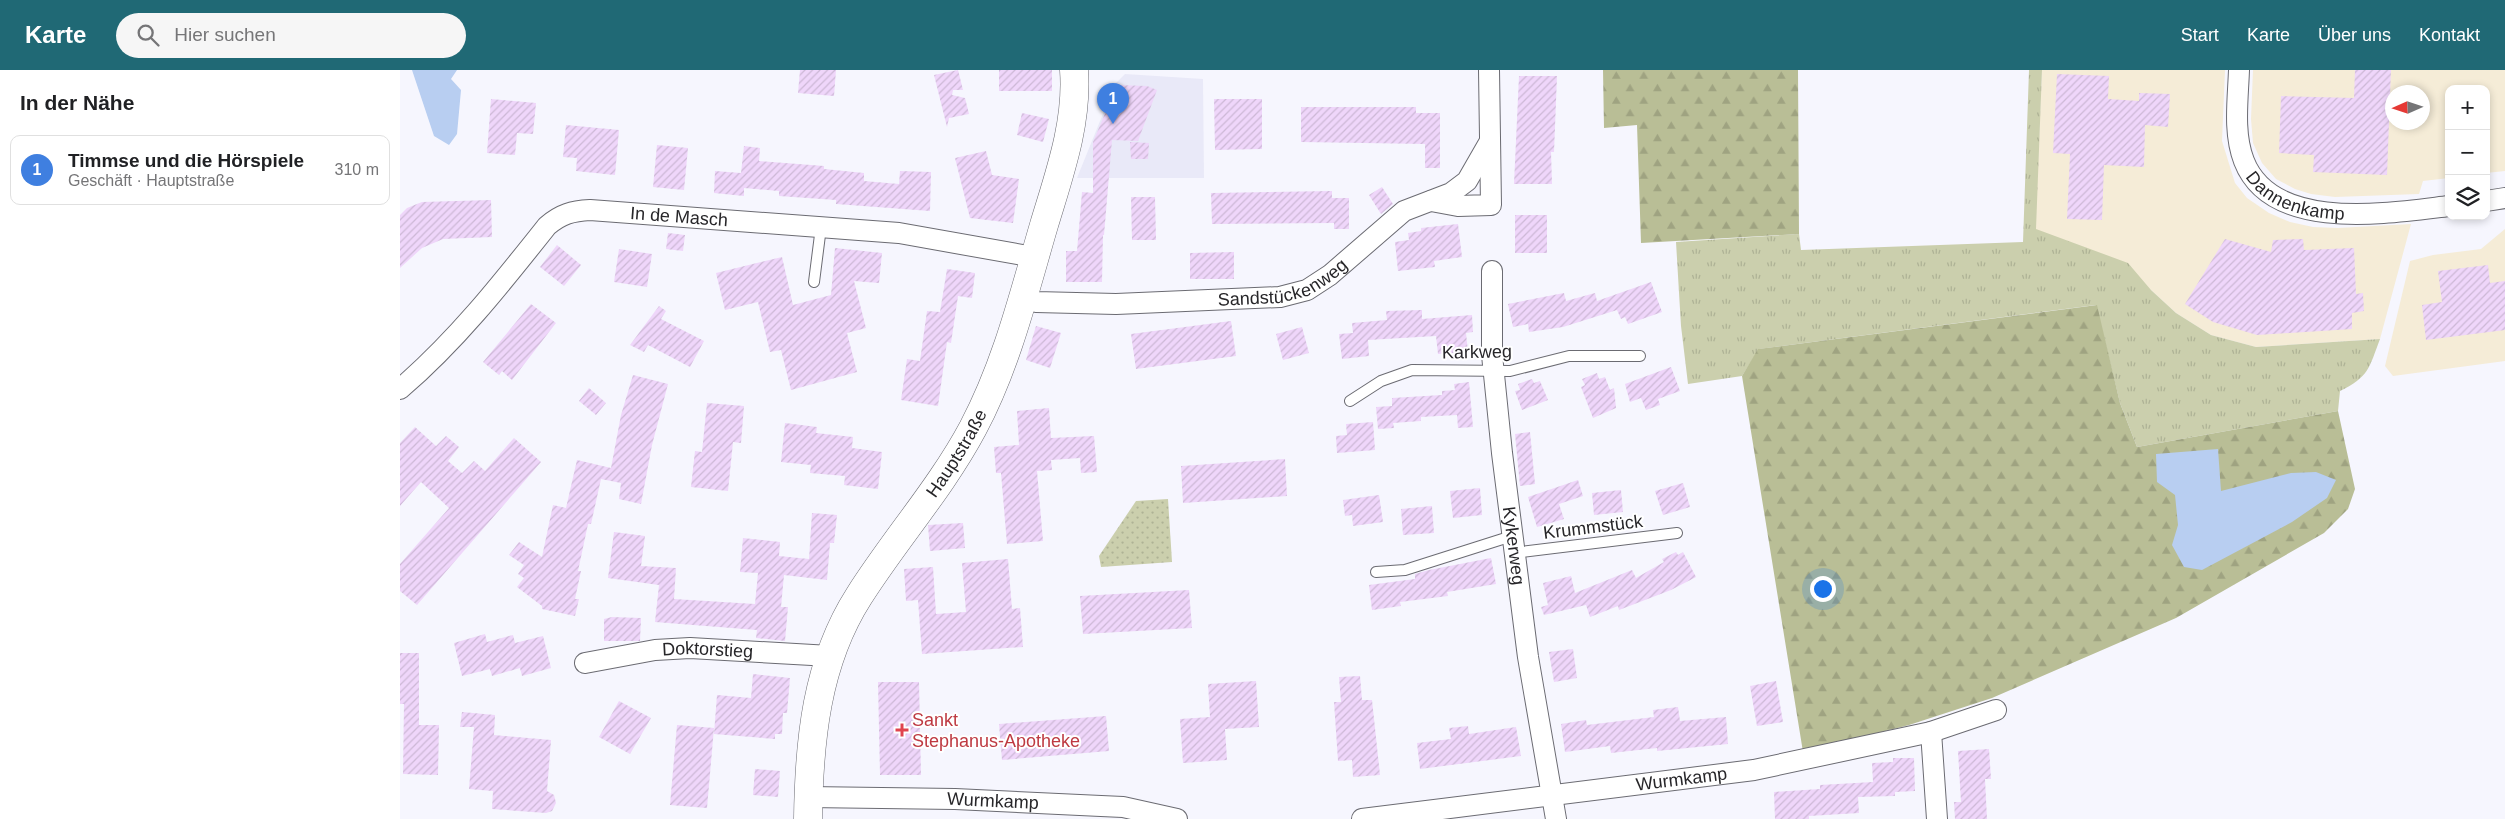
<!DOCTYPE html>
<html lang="de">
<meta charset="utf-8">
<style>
:root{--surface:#fff;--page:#f6f6f6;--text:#202124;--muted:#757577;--line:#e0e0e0;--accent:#206975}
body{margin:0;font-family:Helvetica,sans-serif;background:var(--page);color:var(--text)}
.controls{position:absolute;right:15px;top:15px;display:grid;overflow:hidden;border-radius:10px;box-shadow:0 2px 8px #0003}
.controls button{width:45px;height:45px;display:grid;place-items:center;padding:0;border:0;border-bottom:1px solid var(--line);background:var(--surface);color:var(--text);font:25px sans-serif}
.compass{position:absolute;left:1985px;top:15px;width:45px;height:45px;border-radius:50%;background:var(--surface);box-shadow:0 2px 8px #0003;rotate:267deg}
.you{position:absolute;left:1422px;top:518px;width:18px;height:18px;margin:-12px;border:4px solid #fff;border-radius:50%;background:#1a73e8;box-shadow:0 0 0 8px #1a73e833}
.badge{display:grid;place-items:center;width:32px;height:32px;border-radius:50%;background:var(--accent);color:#fff;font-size:16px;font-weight:700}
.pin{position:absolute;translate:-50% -41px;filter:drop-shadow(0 1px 2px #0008)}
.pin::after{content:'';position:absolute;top:26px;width:18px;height:15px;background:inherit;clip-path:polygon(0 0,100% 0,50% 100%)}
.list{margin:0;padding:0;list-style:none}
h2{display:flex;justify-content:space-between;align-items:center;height:65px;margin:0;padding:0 20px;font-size:21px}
h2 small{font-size:16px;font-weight:400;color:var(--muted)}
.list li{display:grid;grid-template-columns:32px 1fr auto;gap:15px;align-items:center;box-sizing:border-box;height:70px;margin:0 10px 10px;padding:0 10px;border:1px solid var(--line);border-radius:10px}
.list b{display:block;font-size:19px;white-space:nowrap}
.list p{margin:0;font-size:16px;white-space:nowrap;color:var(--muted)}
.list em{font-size:16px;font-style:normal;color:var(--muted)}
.icon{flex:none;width:28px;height:28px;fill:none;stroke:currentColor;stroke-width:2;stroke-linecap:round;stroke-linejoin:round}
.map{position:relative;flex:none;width:2105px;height:749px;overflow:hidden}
header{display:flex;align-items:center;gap:30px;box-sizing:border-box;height:70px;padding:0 25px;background:var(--accent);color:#fff}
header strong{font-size:24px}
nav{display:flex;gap:28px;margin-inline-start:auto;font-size:18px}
.search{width:350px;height:45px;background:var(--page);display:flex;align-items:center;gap:12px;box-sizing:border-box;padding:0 18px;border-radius:28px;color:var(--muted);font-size:19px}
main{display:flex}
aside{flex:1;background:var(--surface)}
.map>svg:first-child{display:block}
</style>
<header>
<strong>Karte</strong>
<div class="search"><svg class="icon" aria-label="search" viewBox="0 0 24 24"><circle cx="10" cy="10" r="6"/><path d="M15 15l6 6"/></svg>Hier suchen</div>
<nav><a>Start</a><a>Karte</a><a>Über uns</a><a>Kontakt</a></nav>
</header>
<main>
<aside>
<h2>In der Nähe<small></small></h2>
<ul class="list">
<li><span class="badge" style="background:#3f7fe0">1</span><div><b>Timmse und die Hörspiele</b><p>Geschäft · Hauptstraße</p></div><em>310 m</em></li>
</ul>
</aside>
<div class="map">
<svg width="2105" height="749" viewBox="0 0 2105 749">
<defs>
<pattern id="grass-tufts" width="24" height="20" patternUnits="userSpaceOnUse" patternTransform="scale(1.25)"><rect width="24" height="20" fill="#cbcfad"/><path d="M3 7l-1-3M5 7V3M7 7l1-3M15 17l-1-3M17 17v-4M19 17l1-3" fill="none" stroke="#aeb295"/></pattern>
<pattern id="forest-firs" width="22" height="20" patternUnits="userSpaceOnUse" patternTransform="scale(1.25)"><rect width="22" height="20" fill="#b9be96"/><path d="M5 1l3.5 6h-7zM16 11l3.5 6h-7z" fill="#9fa381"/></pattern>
<pattern id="park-dots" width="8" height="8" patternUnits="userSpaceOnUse" patternTransform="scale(1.25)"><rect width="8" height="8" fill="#cbcfad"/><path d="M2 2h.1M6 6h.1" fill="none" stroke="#aeb295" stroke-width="1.8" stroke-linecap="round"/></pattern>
<pattern id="building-hatch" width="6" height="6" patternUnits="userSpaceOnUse" patternTransform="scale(1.25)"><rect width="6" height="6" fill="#efd6fa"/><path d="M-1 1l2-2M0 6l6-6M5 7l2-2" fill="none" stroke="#cdb8d6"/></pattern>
</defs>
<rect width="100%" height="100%" fill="#f6f6fe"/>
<path fill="#e9e9f8" d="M725 4 803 9 804 108H677L715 14Z"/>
<g fill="#f5ecd7" fill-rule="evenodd">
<path d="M1642 0H1825L1822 71 1835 113 1847 128 1869 143 1890 152 1913 157 1938 158 2011 154 1980 269 1856 277 1811 265 1776 243 1751 220 1635 159Z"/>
<path d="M1853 0H2105V101L2086 103V19H2049V108L2023 111 2019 124 1935 127 1911 124 1895 119 1876 109 1862 93 1853 73 1851 49ZM1992 22H2022V52H1992Z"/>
<path d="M2105 159V291L1993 306 1985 296 2010 191 2033 185 2081 179Z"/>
</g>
<path fill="url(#grass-tufts)" d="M1629 0H1642L1636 159 1728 193 1751 220 1776 243 1811 265 1856 277 1980 269C1969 298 1969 307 1940 321L1938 341 1737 377 1720 333 1696 235 1359 279 1342 306 1288 314 1281 256 1276 172 1399 164 1401 180 1623 172Z"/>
<g fill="url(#forest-firs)">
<path d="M1203 0H1398L1399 164 1241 173 1237 55 1204 58Z"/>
<path d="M1697 235 1720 333 1737 377 1938 341 1955 419 1948 439 1924 463 1776 548 1592 628 1509 655 1403 682 1342 306 1358 279Z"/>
</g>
<path fill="url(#park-dots)" d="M768 429 772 492 701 497 699 486 736 431Z"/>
<g fill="#b8cef1">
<path d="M12 0H57L51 9 61 20 57 64 49 75 34 66Z"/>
<path d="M1818 379 1821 421 1891 403 1916 402 1936 410 1927 428 1892 452 1802 500 1784 497 1772 475 1778 455 1775 425 1757 412 1756 384Z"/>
</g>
<g fill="url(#building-hatch)">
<path d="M400 0H436L434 26 398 23Z"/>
<path d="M558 0 563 20H553L552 25 565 28 569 44 549 48 547 57 534 5Z"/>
<rect x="599" y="0" width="53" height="21"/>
<path d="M1955 0H1991L1987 105 1913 102 1914 85 1879 83 1881 26 1954 28Z"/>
<path d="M1657 4 1709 6 1708 29 1739 31V23L1770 24 1768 57 1745 55 1744 97 1704 95 1702 150 1667 149 1670 84 1653 83Z"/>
<path d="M1119 6H1157L1154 82H1151L1152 114H1114Z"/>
<path d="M717 15 747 16 757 20 738 71 712 70 704 165H703L702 212H666V181H677L682 122 693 123V72Z"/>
<path d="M91 29 136 33 133 64 117 63 115 85 87 83Z"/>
<path d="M814 29H862V79L815 80Z"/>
<path d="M901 37H1016V43H1040V98H1025V74L901 72Z"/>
<path d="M622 43 649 49 643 72 617 65Z"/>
<path d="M166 55 219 60 215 105 176 101 177 88 163 87Z"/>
<path d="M730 72 749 73 748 89H731Z"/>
<path d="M257 75 288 78 284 120 253 117Z"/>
<path d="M344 76 360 78 359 91 424 96V99L464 103V111L499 114 500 101 531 102 530 141 436 134V130L379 126V121L344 118V126L314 123 315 101 341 103Z"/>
<path d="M586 81 592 105 619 109 613 153 570 148 555 88Z"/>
<path d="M982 117 993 134 981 144 969 125Z"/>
<path d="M932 121V128H949V159H934V153L812 154 811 123Z"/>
<path d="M731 127H755L756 170H732Z"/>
<path d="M91 130 92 167 43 169 22 178 0 198V145L7 138 22 132Z"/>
<rect x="1115" y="145" width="32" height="38"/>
<path d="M1058 154 1062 187 1034 191 1035 197 998 201 995 172 1009 170 1008 163 1021 161V158Z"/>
<path d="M268 163 285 165 283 181 266 179Z"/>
<path d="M1825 169 1871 182 1873 170 1903 169 1904 180 1954 178 1956 224 1963 223 1964 241 1952 243V259L1857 265 1813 252 1785 234Z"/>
<path d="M157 175 181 195 164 216 140 197Z"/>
<path d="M435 178 482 183 479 213 454 211 466 258 447 263 457 302 391 320 381 280 370 282 358 232 325 240 316 203 382 187 393 235 431 225Z"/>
<path d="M219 179 252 184 247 217 214 212Z"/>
<path d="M834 182V209H790V183Z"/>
<path d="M2088 195 2090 213 2105 211V260L2026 270 2022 235 2042 232 2038 201Z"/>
<path d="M547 199 575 203 572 228 558 226 551 273 547 272 538 336 501 330 507 289 520 291 527 241 540 242Z"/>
<path d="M1251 212 1262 242 1228 254 1225 247 1221 249 1217 240 1163 257 1129 262 1128 254 1113 257 1108 234 1164 223 1166 231 1195 223 1197 231Z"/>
<path d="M131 234 156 253 112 310 102 301 99 305 83 292Z"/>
<path d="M259 236 266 241 261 249 304 271 290 297 248 275 244 282 230 275Z"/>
<path d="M1022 240V249L1072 245 1073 262 1066 263 1068 282 1038 284 1036 266 968 270 969 286 942 289 939 264 953 263 952 253 987 250 986 241Z"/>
<path d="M831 251 836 286 736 299 731 264Z"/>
<path d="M636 256 661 263 650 298 626 290Z"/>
<path d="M902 257 909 283 883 290 876 264Z"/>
<path d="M1271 297 1280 321 1258 329 1260 335 1246 340 1241 328 1230 332 1225 314Z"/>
<path d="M1197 303 1199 309 1205 307 1210 320 1214 318 1216 338 1193 348 1181 317 1185 315 1182 309Z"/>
<path d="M233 305 268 314 252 375 241 434 219 429 221 413 201 409 191 454H188L178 501H181L175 529H179L175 546 142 539V536L117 517 124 508 118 504 124 495 109 485 119 472 142 487 153 435 166 438 177 390 211 398 221 345Z"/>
<path d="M1132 309 1134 313 1140 311 1148 330 1122 340 1115 321 1120 320 1118 314Z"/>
<path d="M1069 312 1073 357 1058 358 1057 345 1021 347V351L993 353 994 358 978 359 976 337 992 336V328L1042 325V321L1055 320 1054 314Z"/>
<path d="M189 318 206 333 196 345 179 331Z"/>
<path d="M307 333 344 336 341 373 333 372 328 421 291 417 295 381 302 382Z"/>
<path d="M649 338 651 368 694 366 697 402 681 403 680 388 651 390 652 400 637 401 643 471 607 474 601 403H596L594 377 619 375 617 341Z"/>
<path d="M973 352 975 380 937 383 936 366 947 365 946 354Z"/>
<path d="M385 353 417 357 416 363 453 367 452 378 482 382 478 419 444 415 445 406 410 403 411 395 381 392Z"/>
<path d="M15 357 36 376 46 366 59 377 48 391 62 403 74 391 85 401 114 368 141 392 17 535 0 521V494L49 438 21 412 0 436V373Z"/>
<path d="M1130 362 1135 414 1120 416 1115 364Z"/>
<path d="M885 389 887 426 783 433 781 396Z"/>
<path d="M1178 410 1183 426 1159 434 1164 449 1137 457 1128 427Z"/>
<path d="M1283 413 1290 437 1263 445 1255 421Z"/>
<path d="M1080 418 1082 445 1053 448 1050 421Z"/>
<path d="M1221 420 1223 442 1194 445 1192 423Z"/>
<path d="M979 425 983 452 953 456 952 445 945 446 943 430Z"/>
<path d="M1032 436 1034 463 1003 465 1001 439Z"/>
<path d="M412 443 437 445 434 473H430L427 510 384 505 381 537H388L385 571 356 568 357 560 255 552 259 515 208 508 214 462 245 466 241 496 276 498 274 529 355 534 358 503 340 502 343 468 380 472 379 486 409 489Z"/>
<path d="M563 453 565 478 530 481 528 455Z"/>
<path d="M1276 482 1278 485 1283 482 1296 507 1271 520 1219 540 1218 536 1190 547 1186 535 1144 545 1141 537 1148 535 1143 513 1171 506 1175 523 1232 500 1236 508 1264 492 1262 489Z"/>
<path d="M1091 488 1096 514 1047 522 1048 526 1000 532 1001 536 972 540 969 515 1015 509V504L1029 500Z"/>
<path d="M608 489 612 539 620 538 623 577 522 584 518 530 506 531 504 499 533 497 536 544 566 542 562 493Z"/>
<path d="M789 520 792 558 683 564 680 526Z"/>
<path d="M212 547 241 548 240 571H204V549Z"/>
<path d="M85 564 87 572 113 565 115 573 143 566 151 598 122 606 120 598 92 606 90 599 62 606 54 573Z"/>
<path d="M1173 579 1177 608 1154 612 1149 582Z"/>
<path d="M0 583H19V655H39L38 705 3 704 4 634H0Z"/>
<path d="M353 604 390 608 387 643H383L382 664H375V669L314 664 317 625 351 628Z"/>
<path d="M960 606 962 630H972L980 705 953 707 952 690 938 691 934 632H941L939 607Z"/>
<path d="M856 611 859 657 825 659 827 690 783 693 780 649 810 647 808 614Z"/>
<path d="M1376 611 1383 652 1357 656 1350 616Z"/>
<path d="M478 612H519L521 705H480Z"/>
<path d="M219 631 251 648 230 684 199 667Z"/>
<path d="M1278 637 1280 651 1326 647 1328 674 1257 681V678L1211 683 1210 676 1165 682 1161 654 1186 650 1187 655 1254 647 1253 640Z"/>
<path d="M62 642 95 645 94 665 151 670 147 721 154 725 156 733 152 741 146 743 92 739 93 721 69 719 74 657H60Z"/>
<path d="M706 646 709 681 602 690 599 654Z"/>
<path d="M277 655 314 658 307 738 270 735Z"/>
<path d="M1068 656 1069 664 1116 657 1121 686 1020 699 1017 673 1051 669 1049 658Z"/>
<path d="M1589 679 1591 709H1585L1587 749H1555L1554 732H1561L1558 681Z"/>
<path d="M1493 688H1514L1515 721 1495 722V726L1458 727 1459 743 1409 746V749H1375L1374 722 1420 719V715L1473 712 1472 693 1493 692Z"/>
<path d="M355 699 380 701 378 727 353 725Z"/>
</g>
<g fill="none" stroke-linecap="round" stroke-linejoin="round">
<g stroke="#6b6b72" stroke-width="12">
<g id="service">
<path d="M414 212 421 157"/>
<path d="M950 331 981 311 1012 300 1110 301 1169 286H1240"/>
<path d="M1113 483 1277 463"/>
<path d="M976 502 1005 500 1112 466"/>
</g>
</g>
<g stroke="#6b6b72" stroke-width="22">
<g id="minor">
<path id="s1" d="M1839 0C1838 29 1833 63 1844 91 1872 163 1989 143 2049 136"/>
<path d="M1031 131 1058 136 1091 135 1089 0"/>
<path d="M2086 131 2105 128"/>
<path id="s2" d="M1092 201V285L1102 383 1128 587 1156 749"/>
<path id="s3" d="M623 228 636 232 716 234 880 227 907 220 930 205 1004 141 1051 123 1067 111 1090 71"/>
<path id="s4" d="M0 319C56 271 101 214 147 156 161 144 172 141 190 140L499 163 634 187"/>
<path id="s5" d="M185 593 255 580 290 578 430 586"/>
<path d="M1531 662 1537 749"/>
<path id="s6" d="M408 727 555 729 701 736 723 737 777 749"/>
<path id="s7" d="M962 749 1354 700 1531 662 1596 640"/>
</g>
</g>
<g stroke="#6b6b72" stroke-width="29">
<g id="secondary">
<path id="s8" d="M408 749C409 672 416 593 459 526 495 469 541 418 573 358 607 294 624 223 644 155 659 105 678 53 674 0"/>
</g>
</g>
<use href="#service" stroke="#fff" stroke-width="10"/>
<use href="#minor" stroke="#fff" stroke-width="20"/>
<use href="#secondary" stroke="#fff" stroke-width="28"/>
</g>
<path fill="#e0444e" stroke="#fff" stroke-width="2" d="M499.5 652.5h5v5h5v5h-5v5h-5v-5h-5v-5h5z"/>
<g text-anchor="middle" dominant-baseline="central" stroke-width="4" stroke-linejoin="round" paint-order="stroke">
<g font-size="18" fill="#272629" stroke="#fff">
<text stroke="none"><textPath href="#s1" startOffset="159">Dannenkamp</textPath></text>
<text stroke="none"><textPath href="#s4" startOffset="356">In de Masch</textPath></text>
<text stroke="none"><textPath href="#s3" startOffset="264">Sandstückenweg</textPath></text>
<text transform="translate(1077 282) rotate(-1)">Karkweg</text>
<text stroke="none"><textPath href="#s8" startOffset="405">Hauptstraße</textPath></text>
<text transform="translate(1193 457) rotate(-7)">Krummstück</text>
<text stroke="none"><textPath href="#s2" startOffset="276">Kykerweg</textPath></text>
<text stroke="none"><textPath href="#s5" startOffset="124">Doktorstieg</textPath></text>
<text stroke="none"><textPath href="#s7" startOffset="322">Wurmkamp</textPath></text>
<text stroke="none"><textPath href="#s6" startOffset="185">Wurmkamp</textPath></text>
</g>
<g font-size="18" fill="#be3a42" stroke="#fff" text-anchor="start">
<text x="512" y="650">Sankt<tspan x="512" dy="21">Stephanus-Apotheke</tspan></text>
</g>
</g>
</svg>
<div class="controls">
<button>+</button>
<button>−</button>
<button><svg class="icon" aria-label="layers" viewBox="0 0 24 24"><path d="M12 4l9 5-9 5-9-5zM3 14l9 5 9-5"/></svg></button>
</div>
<svg class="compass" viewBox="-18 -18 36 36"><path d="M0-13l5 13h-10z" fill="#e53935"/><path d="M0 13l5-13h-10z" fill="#757577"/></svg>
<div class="you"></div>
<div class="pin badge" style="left:713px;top:54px;background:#3f7fe0">1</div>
</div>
</main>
